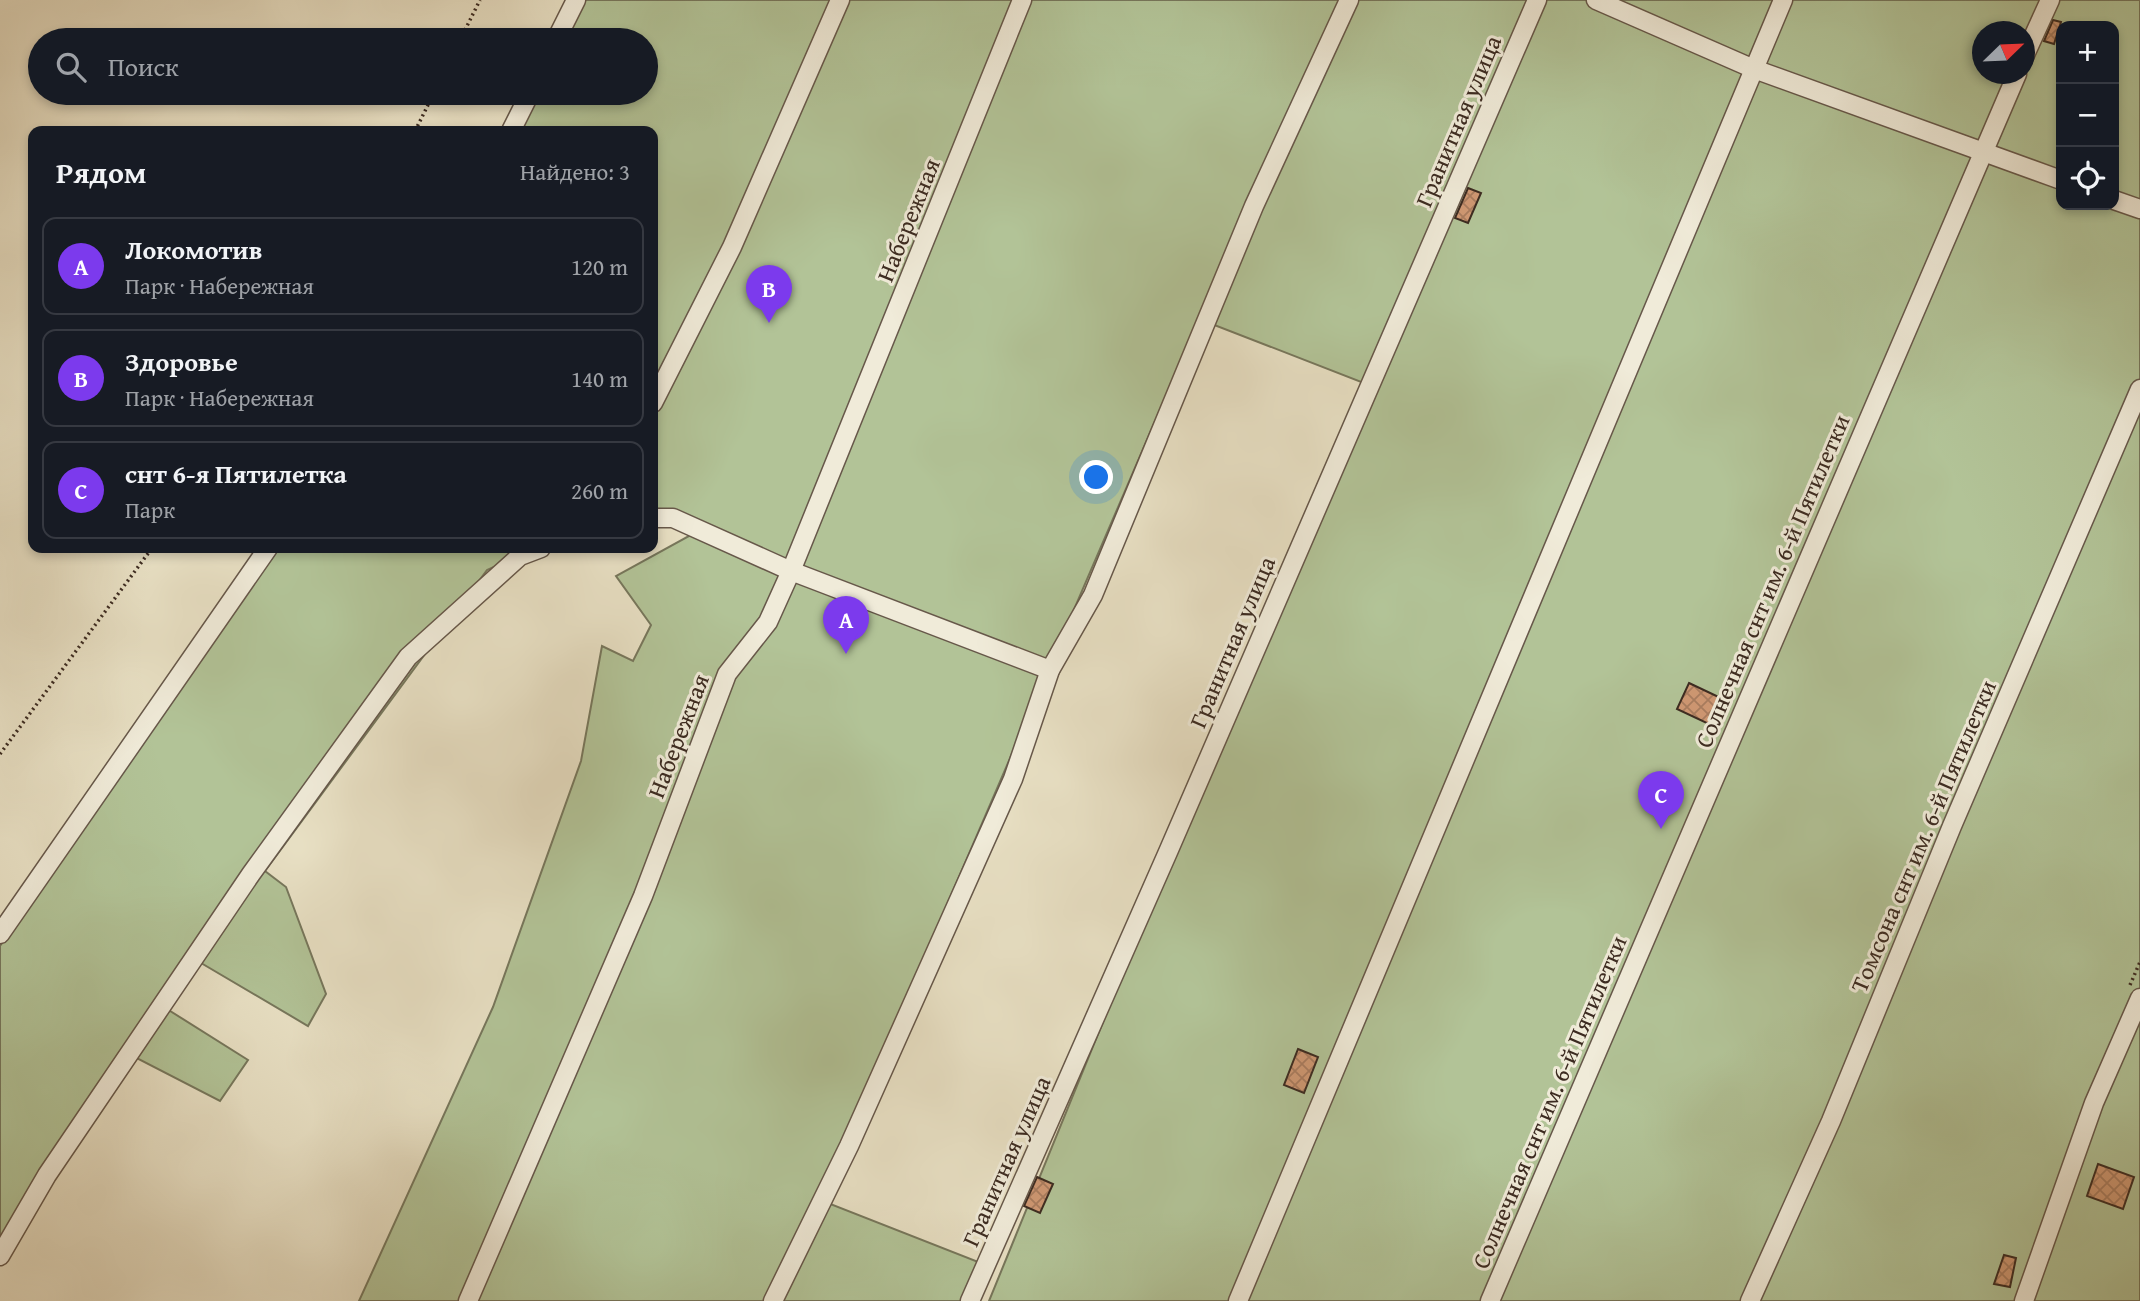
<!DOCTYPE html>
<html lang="ru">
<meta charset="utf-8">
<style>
:root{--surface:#171b24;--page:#242831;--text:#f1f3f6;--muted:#9ea1a6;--line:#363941;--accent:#7c3aed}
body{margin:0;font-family:"Gentium Book Plus",serif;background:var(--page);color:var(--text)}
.controls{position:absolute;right:21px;top:21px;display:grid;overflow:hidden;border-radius:14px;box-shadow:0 4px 10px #0003}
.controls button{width:63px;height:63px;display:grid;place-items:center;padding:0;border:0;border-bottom:2px solid var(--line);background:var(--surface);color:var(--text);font:35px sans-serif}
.compass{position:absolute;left:1972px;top:21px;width:63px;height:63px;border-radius:50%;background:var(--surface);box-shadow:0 4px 10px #0003;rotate:67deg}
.you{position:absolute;left:1097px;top:478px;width:24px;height:24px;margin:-18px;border:5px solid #fff;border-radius:50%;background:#1a73e8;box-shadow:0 0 0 10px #1a73e833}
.badge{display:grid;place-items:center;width:46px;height:46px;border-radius:50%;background:var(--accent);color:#fff;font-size:23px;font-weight:700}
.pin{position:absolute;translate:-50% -58px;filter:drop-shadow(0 2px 4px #0008)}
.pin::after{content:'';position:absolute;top:37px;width:24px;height:21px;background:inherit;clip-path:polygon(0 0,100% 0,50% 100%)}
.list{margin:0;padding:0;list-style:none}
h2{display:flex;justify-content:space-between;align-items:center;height:91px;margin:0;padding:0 28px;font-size:30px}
h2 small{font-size:23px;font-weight:400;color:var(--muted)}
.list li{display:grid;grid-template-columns:46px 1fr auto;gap:21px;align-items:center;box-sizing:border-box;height:98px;margin:0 14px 14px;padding:0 14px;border:2px solid var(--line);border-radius:14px}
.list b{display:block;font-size:26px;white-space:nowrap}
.list p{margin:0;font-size:23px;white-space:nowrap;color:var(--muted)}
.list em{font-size:23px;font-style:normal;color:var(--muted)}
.icon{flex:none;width:38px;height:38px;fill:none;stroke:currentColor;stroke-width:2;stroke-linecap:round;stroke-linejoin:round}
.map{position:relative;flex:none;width:2140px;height:1301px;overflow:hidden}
.search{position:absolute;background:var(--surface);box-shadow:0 4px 10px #0003;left:28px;top:28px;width:630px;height:77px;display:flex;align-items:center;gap:18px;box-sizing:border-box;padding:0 24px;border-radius:38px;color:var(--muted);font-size:26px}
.panel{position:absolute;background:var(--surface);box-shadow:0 4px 10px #0003;left:28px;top:126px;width:630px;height:427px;border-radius:14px}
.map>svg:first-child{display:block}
</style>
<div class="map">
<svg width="2140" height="1301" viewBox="0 0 2140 1301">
<defs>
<pattern id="building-cross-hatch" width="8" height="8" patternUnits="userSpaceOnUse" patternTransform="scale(1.75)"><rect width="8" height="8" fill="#cf9873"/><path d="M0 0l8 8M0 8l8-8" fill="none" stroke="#a97c5e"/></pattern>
</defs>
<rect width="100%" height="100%" fill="#e8e0c4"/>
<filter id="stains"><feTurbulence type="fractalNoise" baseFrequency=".00286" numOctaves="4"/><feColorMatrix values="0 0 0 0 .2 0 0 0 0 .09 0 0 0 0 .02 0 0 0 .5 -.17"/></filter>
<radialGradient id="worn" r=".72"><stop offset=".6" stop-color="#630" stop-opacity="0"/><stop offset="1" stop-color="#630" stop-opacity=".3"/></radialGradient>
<g fill="#b2c397" stroke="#77775c" stroke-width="2" fill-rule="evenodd">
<path d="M572 0H2140V1301H989L1364 383 1199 319 820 1200 986 1265 969 1301H359L493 1007 581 761 602 646 633 661 651 625 616 576 700 530 653 515V131H515L532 93H646V40H555ZM2061 26H2114V205H2061ZM1982 32H2024V74H1982Z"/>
<path d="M274 548H536L487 570 265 871 286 887 326 994 308 1026 201 963 167 1009 248 1060 220 1101 129 1054 0 1241V946Z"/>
</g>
<g fill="url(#building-cross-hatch)" stroke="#3c2b21" stroke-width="2">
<path d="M2053 20 2061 22 2054 44 2044 41Z"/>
<path d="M1468 188 1481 193 1468 223 1455 218Z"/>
<path d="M1689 683 1725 700 1713 726 1677 709Z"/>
<path d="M1298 1049 1318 1057 1304 1093 1284 1085Z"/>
<path d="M2098 1164 2134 1177 2123 1209 2087 1196Z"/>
<path d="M1037 1177 1053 1184 1040 1213 1024 1206Z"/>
<path d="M2004 1255 2016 1258 2010 1287 1994 1284Z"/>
</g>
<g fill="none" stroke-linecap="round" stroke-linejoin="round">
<g stroke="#67584a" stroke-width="21">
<g id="street">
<path d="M1596 0 1754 69 2061 180"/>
<path d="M556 40 576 0"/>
<path d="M2024 57 2050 0"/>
<path d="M511 131 530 93"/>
<path d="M2114 200 2140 209"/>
<path d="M653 403 732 247 840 0"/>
<path d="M653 518H673L791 571 1050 670"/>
<path d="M0 934 268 548"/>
<path d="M0 1256 47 1175 251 874 408 657 520 556 541 548"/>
<path d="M468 1301 643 896 727 674 768 622 791 571 1022 0"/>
<path d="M773 1301 849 1146 1013 779 1050 670 1093 595 1254 206 1349 0"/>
<path d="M970 1301 1168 852 1537 0"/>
<path d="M1238 1301 1783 0"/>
<path d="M1490 1301 2017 74"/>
<path d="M1750 1301 1831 1121 1952 826 2140 389"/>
<path d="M2024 1301 2094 1103 2140 998"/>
</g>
</g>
<g stroke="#3c2b21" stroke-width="3.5" stroke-dasharray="2 3.5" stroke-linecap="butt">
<path d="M460 40 480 0"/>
<path d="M415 131 434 93"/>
<path d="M0 754 152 548"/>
<path d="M2130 985 2140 962"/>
</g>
<use href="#street" stroke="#f0ebd9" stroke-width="18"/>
</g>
<g text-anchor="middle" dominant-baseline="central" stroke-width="6" stroke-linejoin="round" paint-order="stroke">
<g font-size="24" fill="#3c2b21" stroke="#f0ebd9">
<text transform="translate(1458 121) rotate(-67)">Гранитная улица</text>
<text transform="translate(908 220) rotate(-68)">Набережная</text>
<text transform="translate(1772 581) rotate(-67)">Солнечная снт им. 6-й Пятилетки</text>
<text transform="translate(1232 642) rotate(-67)">Гранитная улица</text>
<text transform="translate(678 736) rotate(-69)">Набережная</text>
<text transform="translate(1923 836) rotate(-67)">Томсона снт им. 6-й Пятилетки</text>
<text transform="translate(1549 1102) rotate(-67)">Солнечная снт им. 6-й Пятилетки</text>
<text transform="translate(1006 1161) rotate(-66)">Гранитная улица</text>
</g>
</g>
<rect width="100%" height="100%" filter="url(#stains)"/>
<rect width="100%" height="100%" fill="url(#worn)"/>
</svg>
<div class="controls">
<button>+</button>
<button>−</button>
<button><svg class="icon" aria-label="locate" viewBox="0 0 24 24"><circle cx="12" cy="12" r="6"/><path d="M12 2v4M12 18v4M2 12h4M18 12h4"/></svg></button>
</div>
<svg class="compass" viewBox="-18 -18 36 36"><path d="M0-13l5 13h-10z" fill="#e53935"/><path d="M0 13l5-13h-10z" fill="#9ea1a6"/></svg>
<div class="you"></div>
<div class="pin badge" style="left:846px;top:654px">A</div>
<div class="pin badge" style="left:769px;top:323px">B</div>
<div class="pin badge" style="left:1661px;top:829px">C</div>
<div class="search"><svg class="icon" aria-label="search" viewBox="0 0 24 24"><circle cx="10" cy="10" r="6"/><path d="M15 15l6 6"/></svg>Поиск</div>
<section class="panel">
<h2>Рядом<small>Найдено: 3</small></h2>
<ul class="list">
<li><span class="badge">A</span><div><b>Локомотив</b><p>Парк · Набережная</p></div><em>120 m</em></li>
<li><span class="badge">B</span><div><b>Здоровье</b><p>Парк · Набережная</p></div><em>140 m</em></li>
<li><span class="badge">C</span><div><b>снт 6-я Пятилетка</b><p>Парк</p></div><em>260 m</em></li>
</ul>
</section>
</div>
